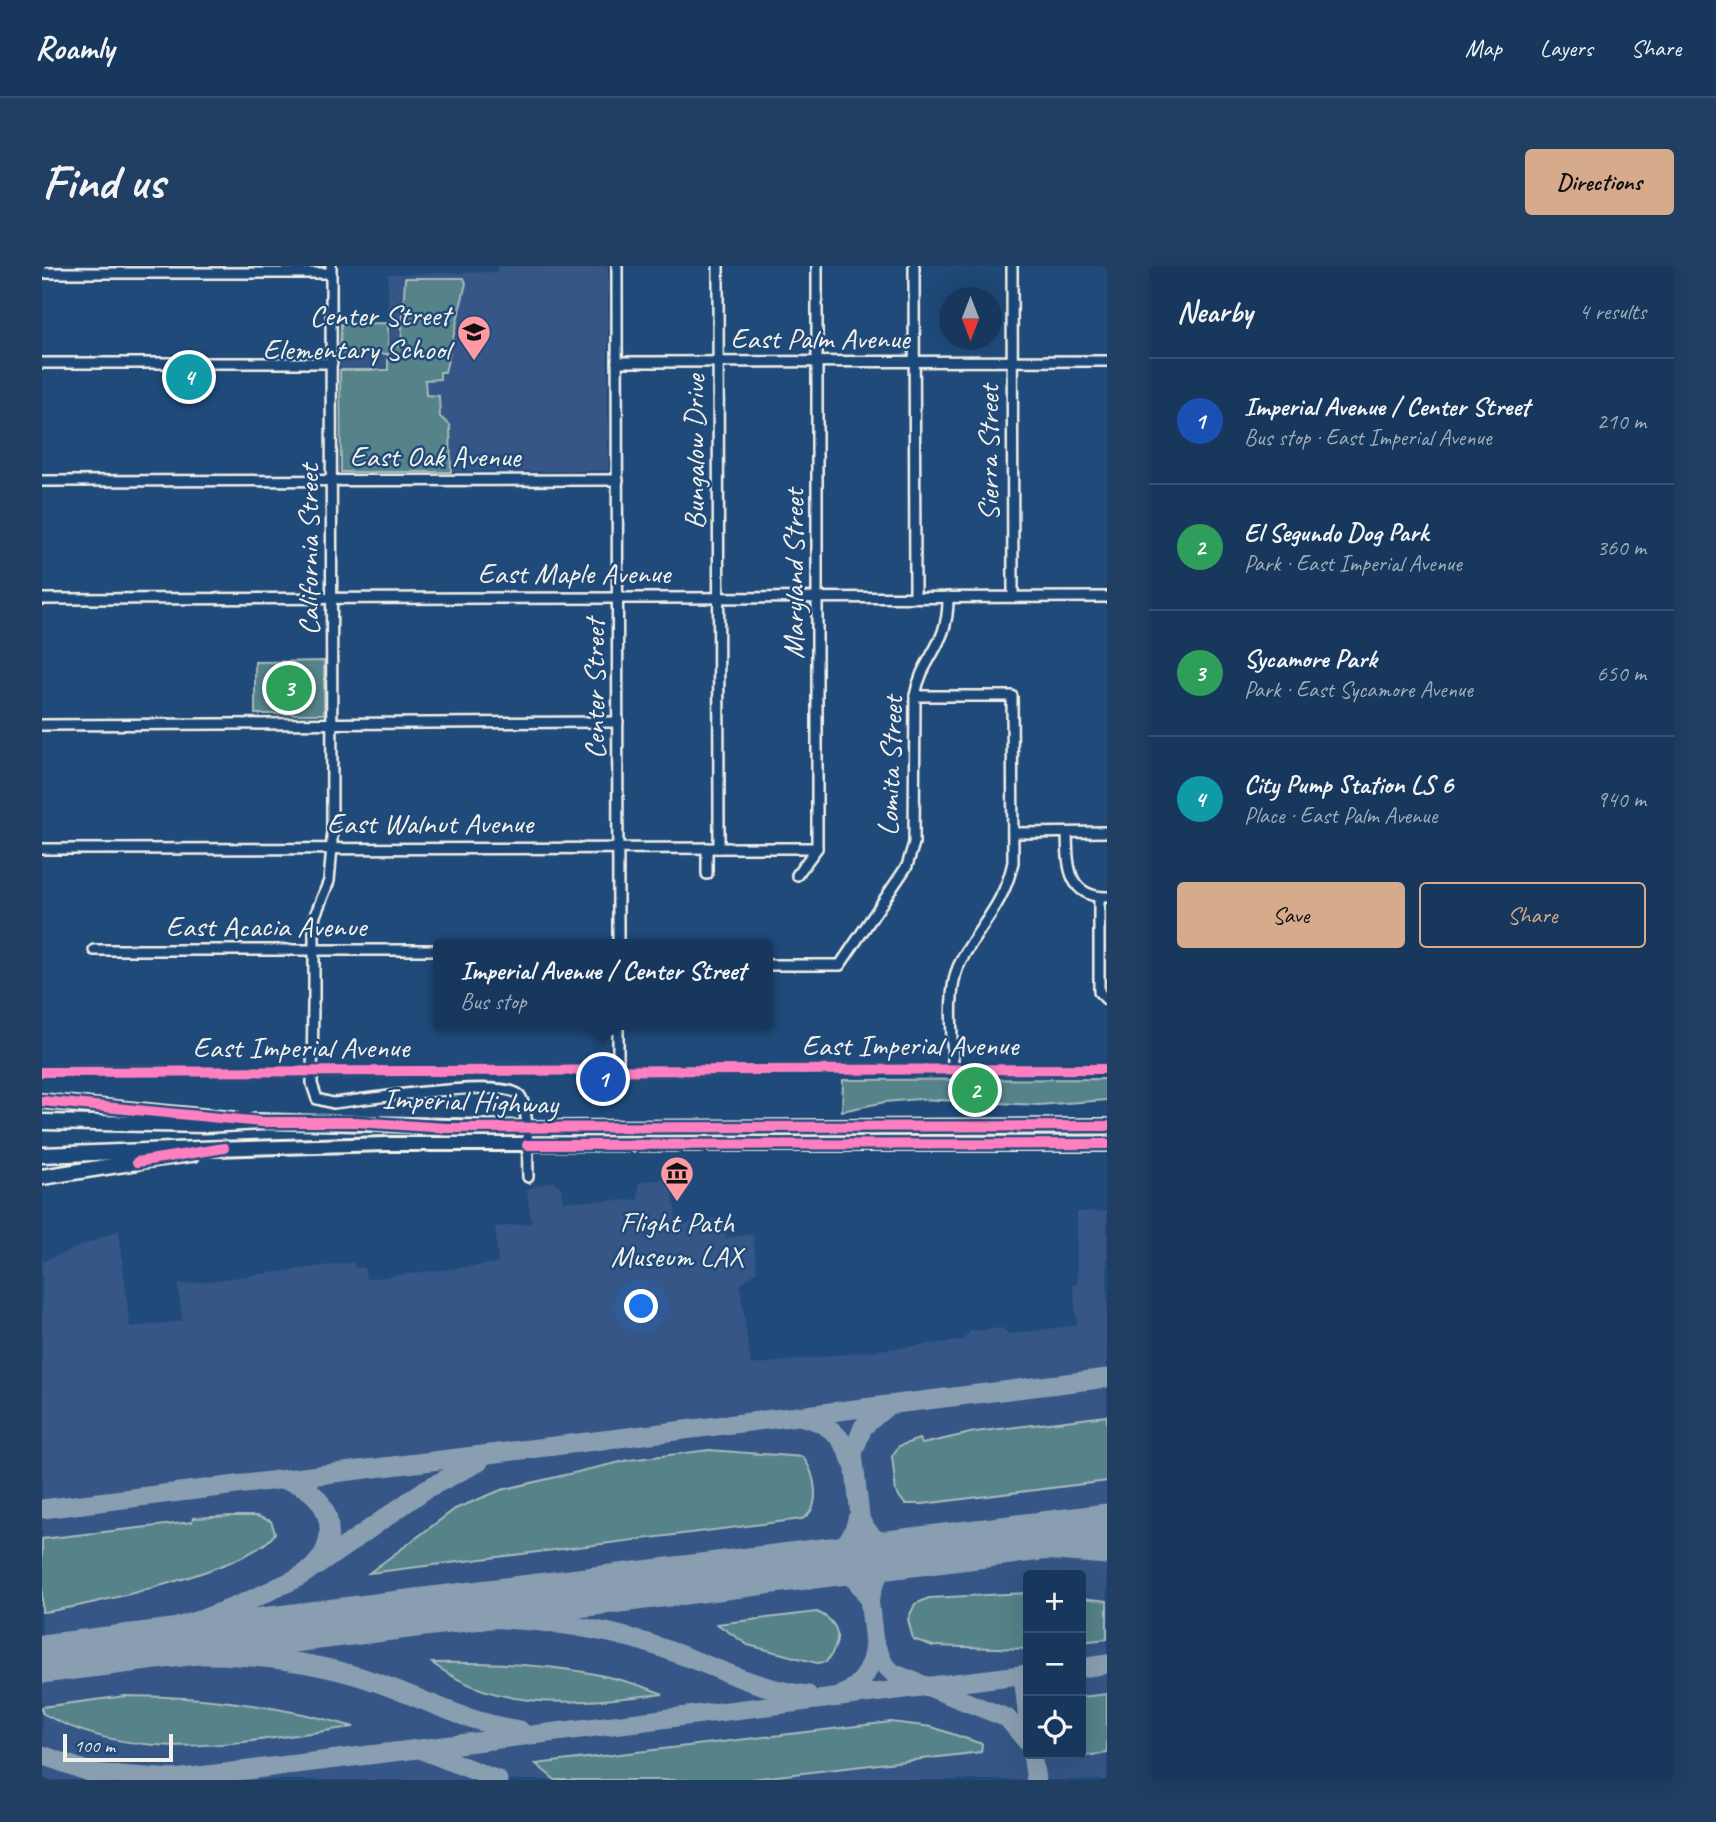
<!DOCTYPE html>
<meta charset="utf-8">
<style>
:root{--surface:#17385c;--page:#203f62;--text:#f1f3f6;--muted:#9eacbb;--line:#365272;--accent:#d6ab8b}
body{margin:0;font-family:Caveat,sans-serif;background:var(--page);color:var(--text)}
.controls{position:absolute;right:21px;bottom:21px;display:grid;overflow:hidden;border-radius:7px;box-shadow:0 7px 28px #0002}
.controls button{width:63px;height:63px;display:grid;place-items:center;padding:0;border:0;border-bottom:2px solid var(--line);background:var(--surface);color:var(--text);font:35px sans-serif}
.compass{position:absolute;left:897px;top:21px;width:63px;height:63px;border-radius:50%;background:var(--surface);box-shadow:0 7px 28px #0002;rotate:180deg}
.scale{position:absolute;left:21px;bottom:18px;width:110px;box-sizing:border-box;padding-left:7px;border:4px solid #f4f1e8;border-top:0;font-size:19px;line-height:24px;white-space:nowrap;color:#f4f1e8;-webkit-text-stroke:5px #1f4a7a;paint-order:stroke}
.you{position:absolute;left:600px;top:1041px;width:24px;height:24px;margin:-18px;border:5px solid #fff;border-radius:50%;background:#1a73e8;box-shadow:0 0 0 10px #1a73e833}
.badge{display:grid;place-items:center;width:46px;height:46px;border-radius:50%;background:var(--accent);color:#fff;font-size:23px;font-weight:700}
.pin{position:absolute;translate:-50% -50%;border:4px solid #fff;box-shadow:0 2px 7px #0006}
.popup{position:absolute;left:391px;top:673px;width:340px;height:91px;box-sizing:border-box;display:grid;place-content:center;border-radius:7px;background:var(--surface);filter:drop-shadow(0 2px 5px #0005);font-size:23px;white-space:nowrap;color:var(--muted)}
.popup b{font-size:26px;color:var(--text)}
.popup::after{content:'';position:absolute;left:50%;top:100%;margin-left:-14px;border:14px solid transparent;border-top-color:var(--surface)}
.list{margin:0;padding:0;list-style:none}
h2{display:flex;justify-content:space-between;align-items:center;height:91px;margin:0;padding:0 28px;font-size:30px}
h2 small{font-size:23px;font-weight:400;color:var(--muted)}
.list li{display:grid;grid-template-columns:46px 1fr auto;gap:21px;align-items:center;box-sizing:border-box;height:126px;padding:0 28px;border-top:2px solid var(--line)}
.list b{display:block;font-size:26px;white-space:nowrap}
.list p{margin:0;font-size:23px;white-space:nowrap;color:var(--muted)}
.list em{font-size:23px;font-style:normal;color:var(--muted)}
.actions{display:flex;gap:14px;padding:21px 28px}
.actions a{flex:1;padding:16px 0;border:2px solid var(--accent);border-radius:7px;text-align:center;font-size:24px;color:var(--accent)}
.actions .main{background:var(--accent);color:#111}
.icon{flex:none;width:38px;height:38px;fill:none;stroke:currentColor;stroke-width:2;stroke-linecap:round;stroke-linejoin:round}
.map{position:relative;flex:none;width:1065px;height:1514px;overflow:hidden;border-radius:7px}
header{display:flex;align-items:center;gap:42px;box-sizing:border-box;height:98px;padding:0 35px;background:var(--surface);border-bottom:2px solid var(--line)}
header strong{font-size:33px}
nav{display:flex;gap:38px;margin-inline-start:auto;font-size:24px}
.intro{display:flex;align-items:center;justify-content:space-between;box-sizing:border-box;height:168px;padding:0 42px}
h1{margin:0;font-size:49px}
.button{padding:18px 32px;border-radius:7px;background:var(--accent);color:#111;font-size:24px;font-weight:700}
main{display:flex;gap:42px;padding:0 42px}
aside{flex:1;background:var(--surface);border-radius:7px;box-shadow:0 7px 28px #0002}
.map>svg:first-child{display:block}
</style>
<header>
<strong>Roamly</strong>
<nav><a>Map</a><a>Layers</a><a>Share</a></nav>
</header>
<div class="intro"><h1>Find us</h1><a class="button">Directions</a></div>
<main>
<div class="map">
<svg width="1065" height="1514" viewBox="0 0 1065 1514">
<rect width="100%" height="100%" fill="#1f4a7a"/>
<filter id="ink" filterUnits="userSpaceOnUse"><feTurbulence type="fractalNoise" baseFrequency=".0143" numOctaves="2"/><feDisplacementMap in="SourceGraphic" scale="14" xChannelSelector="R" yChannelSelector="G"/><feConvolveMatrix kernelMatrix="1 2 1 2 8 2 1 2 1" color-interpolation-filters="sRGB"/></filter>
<g filter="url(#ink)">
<g fill="#345786" fill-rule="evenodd">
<path d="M456 0H566V205L299 206 298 87H346V8L455 6Z"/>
<path d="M629 912 635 959 680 952 684 972 711 968 715 1005 698 1019 709 1099 921 1074 928 1065 960 1062 967 1068 1035 1059 1031 1019 1035 1018V946L1065 945V1514H0V996L77 964 88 1061 140 1055 136 1019 312 996 313 1002 322 1001 324 1013 456 997 453 961 489 957 485 923 511 915 519 921 521 935 596 934 597 916ZM986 1309H1039V1488H986Z"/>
</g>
<g fill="#57828a" stroke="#a6bab9" stroke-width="2">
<path d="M363 12H422L424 17 403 106H398V113L383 114 384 129 397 130 398 151 408 159 409 206H299L298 104H346V88L298 87 299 58 346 57V79L359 80Z"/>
<path d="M282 395V448H213V396Z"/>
<path d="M1065 813V834L996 839 877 833 843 836 800 845 801 814Z"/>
<path d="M1065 1150V1215L881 1238H863L854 1226 850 1190 857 1180 877 1173 880 1178 933 1166Z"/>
<path d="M667 1184 761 1191C773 1207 781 1242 760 1253L327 1307 413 1243 459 1224 587 1194Z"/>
<path d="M190 1250H214L229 1255 233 1267C213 1302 43 1341 0 1346V1273L150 1256 151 1252Z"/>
<path d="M986 1327V1383L891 1380 871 1373 866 1353 873 1338 887 1332Z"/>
<path d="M1039 1332 1065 1335V1373L1039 1376Z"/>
<path d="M775 1346C799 1357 801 1375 784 1396L775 1397 706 1379 675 1358Z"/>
<path d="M390 1397C466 1396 550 1399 621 1428 539 1436 462 1450 390 1397Z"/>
<path d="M1065 1428V1487L1035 1491 1027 1488H1039V1431Z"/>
<path d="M83 1430C162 1430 237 1439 312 1461 207 1474 97 1502 0 1447V1441Z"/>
<path d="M849 1456 890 1461 940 1478 939 1486 701 1514H513L494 1498Z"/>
</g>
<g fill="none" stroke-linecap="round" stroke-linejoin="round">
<g stroke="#8a9eb1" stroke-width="19">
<path d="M760 1151C786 1156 802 1171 810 1196"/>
<path d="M0 1243 1065 1112"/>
<path d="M819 1255C831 1276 846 1284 871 1286"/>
<path d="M884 1285 988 1283 1065 1289"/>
<path d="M769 1297C793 1291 810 1278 815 1253"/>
<path d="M275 1300 384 1223 437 1196"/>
<path d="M762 1300C790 1300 811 1303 825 1330"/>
<path d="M829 1329C834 1303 852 1291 877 1286"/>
<path d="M283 1358C384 1351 485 1345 584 1371 647 1386 702 1422 766 1429"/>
<path d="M833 1378 842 1398 851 1407 965 1452 986 1477"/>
<path d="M58 1380C120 1368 180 1349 236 1321 249 1315 264 1309 273 1299 286 1286 290 1267 285 1250 279 1230 261 1217 242 1214"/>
<path d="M0 1393C104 1390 210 1379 312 1409 371 1426 415 1455 478 1464"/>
<path d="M1039 1402 1065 1398"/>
<path d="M981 1409 986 1454"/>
<path d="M800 1429C823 1418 830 1401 832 1377L811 1187 821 1161 844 1141"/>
<path d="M382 1485 456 1514"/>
<path d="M990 1488 994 1514"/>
<path d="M0 1489 50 1507 131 1513"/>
<path d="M124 1514 986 1408"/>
</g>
<path stroke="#8a9eb1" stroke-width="49" d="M0 1393 1065 1262"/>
<g stroke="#f4f1e8" stroke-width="14">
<g id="minor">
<path d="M575 0 576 678"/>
<path d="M676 0 677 582"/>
<path d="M872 0 873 331"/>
<path d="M970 0 971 331"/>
<path d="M0 7H289"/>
<path d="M575 96 1065 95"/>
<path d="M0 97H290"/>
<path d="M0 215 576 214"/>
<path d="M0 333 1065 331"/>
<path d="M873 430H970L971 596C961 643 934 662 916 701 905 726 911 776 911 803"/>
<path d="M0 459 576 456"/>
<path d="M972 567 1065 566"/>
<path d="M1025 567C1026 597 1024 631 1065 631"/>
<path d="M665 582V608"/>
<path d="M0 583 775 582"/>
<path d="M755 609 775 582V0"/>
<path d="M1057 631V726L1065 734"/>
<path d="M52 684H396"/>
<path d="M726 699H798L865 600 872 577 873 430C880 389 907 381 906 331"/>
<path d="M272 733V652L287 615 290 581 289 0"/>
<path d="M271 736 270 818 275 833 291 837C319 834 465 811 478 830 488 844 485 893 486 911"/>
<path d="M576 759V804"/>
<path d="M0 806 1065 803"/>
</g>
</g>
<g stroke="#f4f1e8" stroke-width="18">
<g id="major">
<path d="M0 835 191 853"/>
<path d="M213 855 484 862 1065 860"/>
<path d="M173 883 345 878H1065"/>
<path d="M87 897 152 888"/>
</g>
</g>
<g stroke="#f4f1e8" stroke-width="19">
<g id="highway">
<path d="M0 856 163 859 220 856"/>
<path d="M0 889 182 882"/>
<path d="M0 911 95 896"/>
</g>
</g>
<use href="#minor" stroke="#1f4a7a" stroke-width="9"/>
<use href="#major" stroke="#1f4a7a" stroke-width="12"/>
<use href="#highway" stroke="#1f4a7a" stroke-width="14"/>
<g stroke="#1f4a7a" stroke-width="15">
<g id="cycleway">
<path d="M0 806 1065 803"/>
<path d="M0 835 220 856H314L404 862 1065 860"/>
<path d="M485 879 1065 878"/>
<path d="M95 896 182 882"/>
</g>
</g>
<use href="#cycleway" stroke="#ff80c0" stroke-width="10"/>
</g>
</g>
<defs>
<g id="school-pin" transform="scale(1.75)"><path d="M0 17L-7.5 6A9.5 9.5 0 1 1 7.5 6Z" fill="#ff9aa2" stroke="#1f4a7a"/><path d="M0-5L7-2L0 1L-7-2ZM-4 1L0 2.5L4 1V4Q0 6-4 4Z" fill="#111"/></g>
<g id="museum-pin" transform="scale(1.75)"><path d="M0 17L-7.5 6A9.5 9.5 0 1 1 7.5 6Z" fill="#ff9aa2" stroke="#1f4a7a"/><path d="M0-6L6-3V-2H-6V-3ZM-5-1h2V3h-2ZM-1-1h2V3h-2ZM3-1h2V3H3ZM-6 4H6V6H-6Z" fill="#111"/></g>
</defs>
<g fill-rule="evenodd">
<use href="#school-pin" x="432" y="66"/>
<use href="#museum-pin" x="635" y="907"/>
</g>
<g text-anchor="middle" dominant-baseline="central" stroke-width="5" stroke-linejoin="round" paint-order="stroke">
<g font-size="30" fill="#f4f1e8" stroke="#1f4a7a" text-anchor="end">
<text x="408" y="49">Center Street<tspan x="408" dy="34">Elementary School</tspan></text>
<text x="635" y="956" text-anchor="middle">Flight Path<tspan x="635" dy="34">Museum LAX</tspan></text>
</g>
<g font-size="30" fill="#f4f1e8" stroke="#1f4a7a">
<text x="778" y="72">East Palm Avenue</text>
<text transform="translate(652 186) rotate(-90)">Bungalow Drive</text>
<text transform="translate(946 187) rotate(-90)">Sierra Street</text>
<text x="393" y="190">East Oak Avenue</text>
<text transform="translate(266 284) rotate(-90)">California Street</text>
<text x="532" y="307">East Maple Avenue</text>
<text transform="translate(751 308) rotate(-90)">Maryland Street</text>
<text transform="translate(552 423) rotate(-90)">Center Street</text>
<text transform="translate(848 500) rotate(-88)">Lomita Street</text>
<text x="388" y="557">East Walnut Avenue</text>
<text x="224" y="660">East Acacia Avenue</text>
<text x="868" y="779">East Imperial Avenue</text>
<text x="259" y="781">East Imperial Avenue</text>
<text transform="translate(428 835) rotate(2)">Imperial Highway</text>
</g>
</g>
</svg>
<div class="controls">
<button>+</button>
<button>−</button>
<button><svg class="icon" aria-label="locate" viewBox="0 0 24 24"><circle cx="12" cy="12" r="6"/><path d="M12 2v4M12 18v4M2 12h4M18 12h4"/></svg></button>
</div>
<svg class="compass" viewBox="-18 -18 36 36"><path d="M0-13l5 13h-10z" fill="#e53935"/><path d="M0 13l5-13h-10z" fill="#9eacbb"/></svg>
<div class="scale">100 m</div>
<div class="you"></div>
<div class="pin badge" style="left:561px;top:813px;background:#1a4fb4">1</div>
<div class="popup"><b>Imperial Avenue / Center Street</b>Bus stop</div>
<div class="pin badge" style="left:933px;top:824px;background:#2e9e5b">2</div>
<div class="pin badge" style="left:247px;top:422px;background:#2e9e5b">3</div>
<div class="pin badge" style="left:147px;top:111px;background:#0f9aa8">4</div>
</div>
<aside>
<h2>Nearby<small>4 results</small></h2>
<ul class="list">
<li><span class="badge" style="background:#1a4fb4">1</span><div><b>Imperial Avenue / Center Street</b><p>Bus stop · East Imperial Avenue</p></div><em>210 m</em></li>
<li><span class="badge" style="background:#2e9e5b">2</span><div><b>El Segundo Dog Park</b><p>Park · East Imperial Avenue</p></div><em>360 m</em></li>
<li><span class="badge" style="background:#2e9e5b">3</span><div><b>Sycamore Park</b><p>Park · East Sycamore Avenue</p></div><em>650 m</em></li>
<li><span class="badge" style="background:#0f9aa8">4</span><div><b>City Pump Station LS 6</b><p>Place · East Palm Avenue</p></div><em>940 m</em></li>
</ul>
<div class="actions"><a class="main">Save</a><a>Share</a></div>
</aside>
</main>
